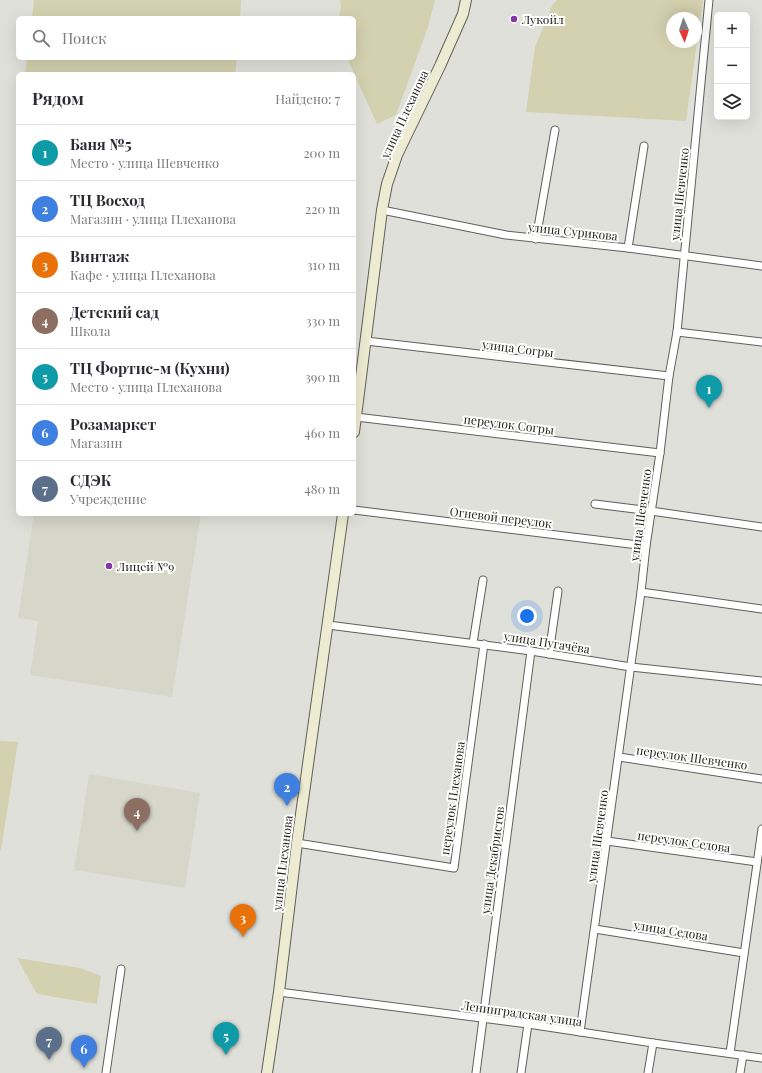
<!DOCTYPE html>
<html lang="ru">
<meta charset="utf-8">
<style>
:root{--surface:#fff;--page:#f7f7f7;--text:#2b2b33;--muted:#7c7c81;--line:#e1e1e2;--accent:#ea580c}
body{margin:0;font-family:"Playfair Display",serif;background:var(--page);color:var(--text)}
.controls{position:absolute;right:12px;top:12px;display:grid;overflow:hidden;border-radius:6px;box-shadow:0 4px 16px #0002}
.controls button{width:36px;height:36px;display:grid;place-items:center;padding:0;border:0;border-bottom:1px solid var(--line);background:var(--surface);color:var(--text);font:20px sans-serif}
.compass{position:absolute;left:666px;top:12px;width:36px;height:36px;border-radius:50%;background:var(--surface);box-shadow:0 4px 16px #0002;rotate:177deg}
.you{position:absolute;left:527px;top:616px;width:14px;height:14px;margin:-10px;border:3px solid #fff;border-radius:50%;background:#1a73e8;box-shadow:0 0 0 6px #1a73e833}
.badge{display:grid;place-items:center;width:26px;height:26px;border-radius:50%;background:var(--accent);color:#fff;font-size:13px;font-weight:700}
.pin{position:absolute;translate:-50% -33px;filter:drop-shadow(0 1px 2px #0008)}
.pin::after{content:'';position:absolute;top:21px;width:14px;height:12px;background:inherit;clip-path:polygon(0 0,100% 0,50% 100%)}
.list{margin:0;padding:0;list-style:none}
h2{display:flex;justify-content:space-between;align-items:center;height:52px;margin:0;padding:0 16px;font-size:17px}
h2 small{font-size:13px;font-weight:400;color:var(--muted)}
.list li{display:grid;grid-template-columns:26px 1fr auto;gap:12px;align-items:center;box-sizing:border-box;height:56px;padding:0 16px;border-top:1px solid var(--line)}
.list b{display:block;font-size:15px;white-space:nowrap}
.list p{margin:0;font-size:13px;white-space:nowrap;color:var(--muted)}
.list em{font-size:13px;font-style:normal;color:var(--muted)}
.icon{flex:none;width:22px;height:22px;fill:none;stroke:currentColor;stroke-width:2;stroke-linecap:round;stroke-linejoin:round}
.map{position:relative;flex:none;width:762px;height:1073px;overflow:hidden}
.search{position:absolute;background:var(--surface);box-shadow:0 4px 16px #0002;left:16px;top:16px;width:340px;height:44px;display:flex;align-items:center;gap:10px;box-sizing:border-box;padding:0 14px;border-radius:6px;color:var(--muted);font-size:15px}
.panel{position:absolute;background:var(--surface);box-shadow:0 4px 16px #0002;left:16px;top:72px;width:340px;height:444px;border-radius:6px}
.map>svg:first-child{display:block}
</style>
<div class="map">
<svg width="762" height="1073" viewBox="0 0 762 1073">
<rect width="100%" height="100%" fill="#e0e0db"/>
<g fill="#d6d6c9">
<path d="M34 514H201L172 697 30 675 38 621 18 618Z"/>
<path d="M89 774 200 793 185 888 74 870Z"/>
</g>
<g fill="#d3d1af" fill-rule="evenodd">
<path d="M34 0H241L240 18H32Z"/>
<path d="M340 0H435L428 27 396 115 377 124 347 58H354V18H339L341 7Z"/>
<path d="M557 0H703L686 121 526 112 535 47 552 6ZM672 18H696V42H672Z"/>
<path d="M27 58H237L235 74H25Z"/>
<path d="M0 741 18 742 1 850H0Z"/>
<path d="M17 958 80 968 101 976 97 1004 37 994Z"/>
</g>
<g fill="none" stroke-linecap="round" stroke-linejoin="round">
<g stroke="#60605b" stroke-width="9">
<g id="minor">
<path d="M382 210 506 235 628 248 762 266"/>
<path d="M536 239 555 130"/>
<path d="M628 248 644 146"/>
<path d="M677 332 762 342"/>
<path d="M366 341 669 376"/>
<path d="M356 417 660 453"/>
<path d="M595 504 651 511 762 527"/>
<path d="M354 510 646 546"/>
<path d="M641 592 762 609"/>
<path d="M328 625 531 651 631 667 762 681"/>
<path d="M473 643 483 580"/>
<path d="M549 654 558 591"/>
<path d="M619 757 762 779"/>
<path d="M607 841 757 862"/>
<path d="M297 843 454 868 484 644"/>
<path d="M595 929 744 953"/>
<path d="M279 992 528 1024 653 1043 762 1058"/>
<path d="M580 1032 641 592 646 546 660 453 669 376 677 332 709 0"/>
<path d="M730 1053 762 829"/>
<path d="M106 1073 121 969"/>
<path d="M476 1073 531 651"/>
<path d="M521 1073 528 1024"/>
<path d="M648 1073 653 1043"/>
<path d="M740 1073 743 1055"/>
</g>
</g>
<g stroke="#60605b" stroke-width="12">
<g id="secondary">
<path d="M354 432 382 210 387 184 397 155 440 66 463 14 466 0"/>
<path d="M267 1073 279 992 297 843 343 514"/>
</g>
</g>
<use href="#minor" stroke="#fff" stroke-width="7"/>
<use href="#secondary" stroke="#edecd2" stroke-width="10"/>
</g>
<g fill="#8537a7" stroke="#fffffe" stroke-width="1.5">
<circle cx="514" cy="19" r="4"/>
<circle cx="109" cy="566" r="4"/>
</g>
<g text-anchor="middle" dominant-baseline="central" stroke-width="4" stroke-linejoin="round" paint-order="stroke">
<g font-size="12" fill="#232321" stroke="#fffffe" text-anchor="start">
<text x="522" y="19">Лукойл</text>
<text x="117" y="566">Лицей №9</text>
</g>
<g font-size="12" fill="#232321" stroke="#fffffe">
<text transform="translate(404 114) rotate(-65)">улица Плеханова</text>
<text transform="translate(679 194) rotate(-84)">улица Шевченко</text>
<text transform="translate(573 231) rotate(6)">улица Сурикова</text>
<text transform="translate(518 348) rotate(7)">улица Согры</text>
<text transform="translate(509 424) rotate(7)">переулок Согры</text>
<text transform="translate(640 515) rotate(-82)">улица Шевченко</text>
<text transform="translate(501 517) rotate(7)">Огневой переулок</text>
<text transform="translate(547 642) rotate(9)">улица Пугачёва</text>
<text transform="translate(692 757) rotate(8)">переулок Шевченко</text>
<text transform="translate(452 798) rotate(-82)">переулок Плеханова</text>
<text transform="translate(597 836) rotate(-82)">улица Шевченко</text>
<text transform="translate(684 841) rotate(8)">переулок Седова</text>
<text transform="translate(492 860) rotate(-82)">улица Декабристов</text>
<text transform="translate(282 863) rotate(-83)">улица Плеханова</text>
<text transform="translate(671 930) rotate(9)">улица Седова</text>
<text transform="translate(522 1013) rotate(8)">Ленинградская улица</text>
</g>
</g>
</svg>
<div class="controls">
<button>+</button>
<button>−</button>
<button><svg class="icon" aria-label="layers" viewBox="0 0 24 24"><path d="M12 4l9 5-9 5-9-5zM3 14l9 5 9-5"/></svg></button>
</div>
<svg class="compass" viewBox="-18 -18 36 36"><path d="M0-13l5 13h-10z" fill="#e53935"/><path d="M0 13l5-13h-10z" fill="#7c7c81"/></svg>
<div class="you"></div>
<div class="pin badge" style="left:709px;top:408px;background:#0f9aa8">1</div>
<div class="pin badge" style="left:287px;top:806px;background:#3f7fe0">2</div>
<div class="pin badge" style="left:243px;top:937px;background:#e8710a">3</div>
<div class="pin badge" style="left:137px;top:831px;background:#8d6e63">4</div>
<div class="pin badge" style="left:226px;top:1055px;background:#0f9aa8">5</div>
<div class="pin badge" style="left:84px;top:1068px;background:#3f7fe0">6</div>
<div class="pin badge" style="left:49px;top:1060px;background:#5c6f8a">7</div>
<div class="search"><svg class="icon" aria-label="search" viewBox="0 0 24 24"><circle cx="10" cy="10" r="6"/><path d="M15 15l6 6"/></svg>Поиск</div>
<section class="panel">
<h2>Рядом<small>Найдено: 7</small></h2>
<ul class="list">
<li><span class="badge" style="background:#0f9aa8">1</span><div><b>Баня №5</b><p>Место · улица Шевченко</p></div><em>200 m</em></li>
<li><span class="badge" style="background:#3f7fe0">2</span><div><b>ТЦ Восход</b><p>Магазин · улица Плеханова</p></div><em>220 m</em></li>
<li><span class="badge" style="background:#e8710a">3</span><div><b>Винтаж</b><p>Кафе · улица Плеханова</p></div><em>310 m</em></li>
<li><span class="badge" style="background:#8d6e63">4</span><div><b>Детский сад</b><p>Школа</p></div><em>330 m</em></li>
<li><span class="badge" style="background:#0f9aa8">5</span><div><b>ТЦ Фортис-м (Кухни)</b><p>Место · улица Плеханова</p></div><em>390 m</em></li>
<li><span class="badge" style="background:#3f7fe0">6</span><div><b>Розамаркет</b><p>Магазин</p></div><em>460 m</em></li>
<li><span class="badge" style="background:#5c6f8a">7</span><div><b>СДЭК</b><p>Учреждение</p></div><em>480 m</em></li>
</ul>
</section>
</div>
